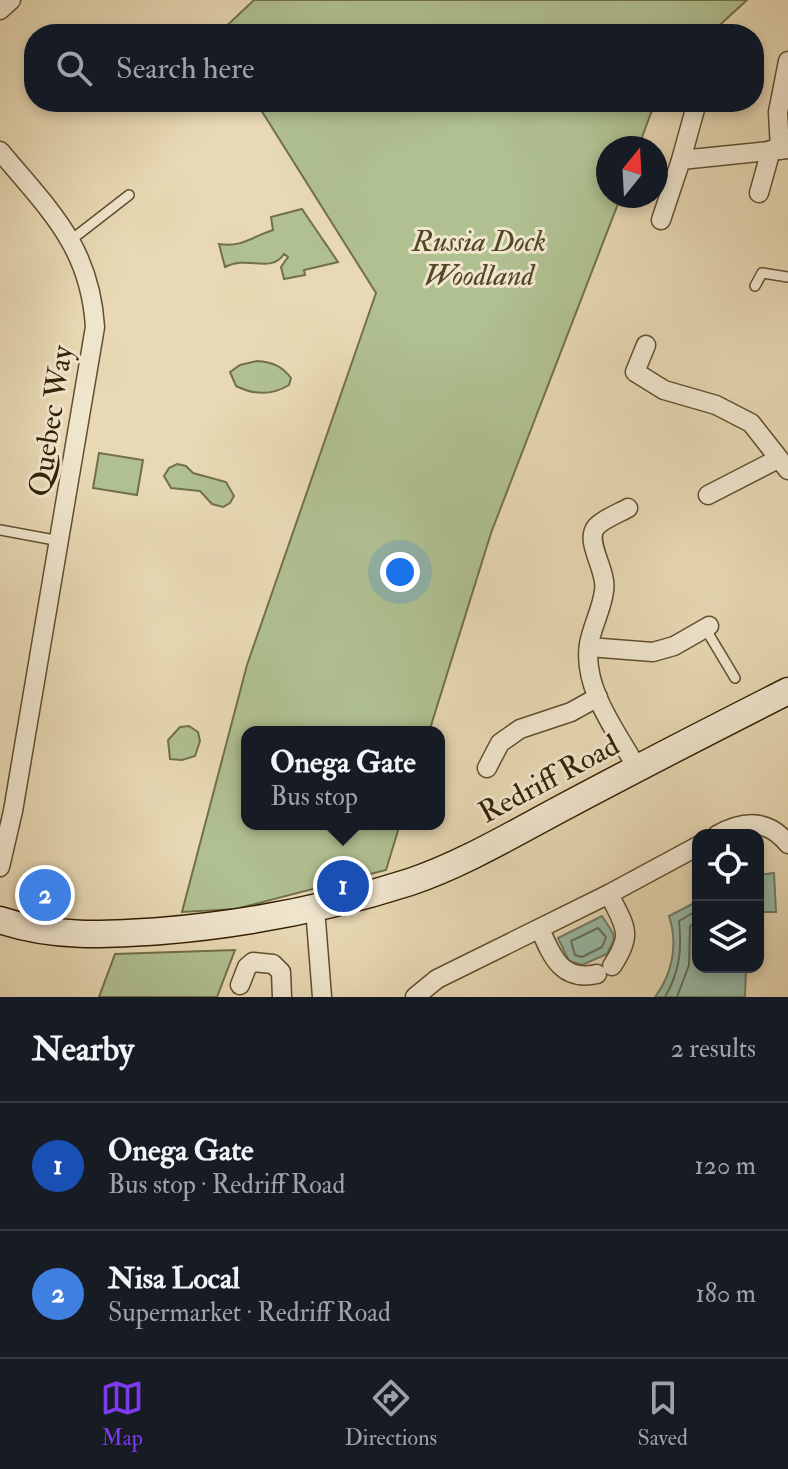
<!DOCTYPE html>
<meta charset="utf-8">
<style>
:root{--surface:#171b24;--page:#20242c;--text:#f1f3f6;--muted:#9ea1a6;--line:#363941;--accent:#7c3aed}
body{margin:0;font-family:"IM FELL Double Pica",serif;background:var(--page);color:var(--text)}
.controls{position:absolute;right:24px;bottom:24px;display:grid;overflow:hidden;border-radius:16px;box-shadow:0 4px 12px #0003}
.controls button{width:72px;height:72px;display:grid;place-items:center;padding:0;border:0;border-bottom:2px solid var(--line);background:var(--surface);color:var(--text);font:40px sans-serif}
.compass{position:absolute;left:596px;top:136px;width:72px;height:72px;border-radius:50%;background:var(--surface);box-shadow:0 4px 12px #0003;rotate:18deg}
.you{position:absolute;left:400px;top:572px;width:28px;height:28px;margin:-20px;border:6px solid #fff;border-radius:50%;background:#1a73e8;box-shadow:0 0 0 12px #1a73e833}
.badge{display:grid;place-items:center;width:52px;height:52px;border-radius:50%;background:var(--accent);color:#fff;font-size:26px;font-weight:700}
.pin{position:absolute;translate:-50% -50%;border:4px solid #fff;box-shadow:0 2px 8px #0006}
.popup{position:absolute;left:241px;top:726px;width:204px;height:104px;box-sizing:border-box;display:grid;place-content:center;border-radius:16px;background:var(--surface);filter:drop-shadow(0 2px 6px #0005);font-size:26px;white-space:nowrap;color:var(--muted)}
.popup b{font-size:30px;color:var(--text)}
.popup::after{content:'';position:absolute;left:50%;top:100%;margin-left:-16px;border:16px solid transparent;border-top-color:var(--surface)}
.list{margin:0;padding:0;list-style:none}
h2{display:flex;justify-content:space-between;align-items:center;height:104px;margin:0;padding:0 32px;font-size:34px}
h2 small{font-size:26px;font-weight:400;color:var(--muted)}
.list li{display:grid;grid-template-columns:52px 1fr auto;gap:24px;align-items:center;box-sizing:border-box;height:128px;padding:0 32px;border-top:2px solid var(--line)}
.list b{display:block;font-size:30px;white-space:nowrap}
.list p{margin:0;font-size:26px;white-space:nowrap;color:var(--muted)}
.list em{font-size:26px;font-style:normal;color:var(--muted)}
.icon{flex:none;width:44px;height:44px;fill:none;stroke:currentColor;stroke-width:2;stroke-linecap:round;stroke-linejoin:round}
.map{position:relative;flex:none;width:788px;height:997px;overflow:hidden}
.search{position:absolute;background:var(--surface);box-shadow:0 4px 12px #0003;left:24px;right:24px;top:24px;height:88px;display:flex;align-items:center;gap:20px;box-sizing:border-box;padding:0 28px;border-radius:32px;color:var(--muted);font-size:30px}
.sheet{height:360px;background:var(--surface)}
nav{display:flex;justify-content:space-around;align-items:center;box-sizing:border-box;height:112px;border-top:2px solid var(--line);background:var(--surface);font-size:22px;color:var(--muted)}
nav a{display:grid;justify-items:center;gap:4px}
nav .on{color:var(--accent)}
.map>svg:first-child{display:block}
</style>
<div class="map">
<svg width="788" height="997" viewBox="0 0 788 997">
<rect width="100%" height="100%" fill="#e8d9b4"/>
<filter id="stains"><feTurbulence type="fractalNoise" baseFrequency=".0025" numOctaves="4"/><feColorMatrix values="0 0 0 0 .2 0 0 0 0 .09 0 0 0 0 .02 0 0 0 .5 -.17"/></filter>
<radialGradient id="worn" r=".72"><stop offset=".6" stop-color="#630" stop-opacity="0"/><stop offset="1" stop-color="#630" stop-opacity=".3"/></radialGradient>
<g fill="#b0c091" stroke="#72704a" stroke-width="2">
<path d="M254 0H747L710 34H218Z"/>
<path d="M256 102H655L638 148H608V196H621L491 533 429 732H247V824H400L386 870 236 909 182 912 247 665 376 293Z"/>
<path d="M302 209 338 262 304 270 305 275 284 279 281 267 288 257 284 254C271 274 248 255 225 267L219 244C242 248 253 236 273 230L271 217Z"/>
<path d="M257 361C272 362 282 366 291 378L289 385C271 396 254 395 236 386L230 372 240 365Z"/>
<path d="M99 453 143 460 137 495 93 488Z"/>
<path d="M177 464 186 466 193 473 226 482 234 496 230 503 223 507 212 504 200 491 171 488 164 476 169 468Z"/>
<path d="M189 726 198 732 200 741 195 756 182 760 170 759 168 740 180 727Z"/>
<path d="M235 950 217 997H99L115 954Z"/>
</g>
<g fill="#98bba7" stroke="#707d65" stroke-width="2">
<path d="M774 873 776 912H758V875Z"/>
<path d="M698 901V967H746L745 997H655C673 973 678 944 669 916Z"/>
<path d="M602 916 613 933 614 940 607 954 582 965 569 961 558 938Z"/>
</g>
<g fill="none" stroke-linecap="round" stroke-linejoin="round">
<g stroke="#666e55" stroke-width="2">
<path d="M598 928 606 937 602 947 582 957 575 955 571 941Z"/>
<path d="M665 997C680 971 682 949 679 921L698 910"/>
<path d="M677 997 689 965 690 926 698 921"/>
</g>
<g stroke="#614e2f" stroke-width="12">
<g id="lane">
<path d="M71 240 129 195"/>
<path d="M755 286 762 273 788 277"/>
<path d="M0 530 60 541"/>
<path d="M705 628 735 678"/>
</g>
</g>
<g stroke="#614e2f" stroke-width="21">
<g id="street">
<path d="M0 10 11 0"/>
<path d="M780 150 778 112 788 61"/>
<path d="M0 151C49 210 90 246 95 327L13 811 0 867"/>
<path d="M681 160 697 102"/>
<path d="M759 193 771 150"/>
<path d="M661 220 681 160 788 149"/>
<path d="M646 345 635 372 664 390 716 405 751 423 788 470"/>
<path d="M708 495 778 459"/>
<path d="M628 508C619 513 603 519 596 527 584 542 608 571 604 591 602 609 592 626 589 644 582 688 617 732 637 768"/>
<path d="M589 647 653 652 674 646 709 626"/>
<path d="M487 768 500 743 520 729 571 712 598 697"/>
<path d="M717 835C744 820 768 819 788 844"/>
<path d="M609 894C625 927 634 933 612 966"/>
<path d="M315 908 322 997"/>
<path d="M540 929C552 957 562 982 597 974"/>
<path d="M240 985 247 967 253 962 273 964 281 972 282 997"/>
<path d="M415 997 437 979 609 894 698 846"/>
</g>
</g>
<g stroke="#342003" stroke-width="29">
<path id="secondary" d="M0 920C53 938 106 935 161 931 246 924 329 908 410 882 463 864 513 834 562 808 637 768 713 729 788 691"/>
</g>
<use href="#lane" stroke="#f0e6ce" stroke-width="9"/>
<use href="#street" stroke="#f0e6ce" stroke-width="18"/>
<use href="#secondary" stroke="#f0e6ce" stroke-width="26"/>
</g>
<g text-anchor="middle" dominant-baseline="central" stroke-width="6" stroke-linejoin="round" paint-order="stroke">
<g font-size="30" font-style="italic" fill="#534826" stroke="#f0e6ce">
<text x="479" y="241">Russia Dock<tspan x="479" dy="34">Woodland</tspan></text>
</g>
<g font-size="30" fill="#342003" stroke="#f0e6ce">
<text transform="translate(51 421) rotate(-81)">Quebec Way</text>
<text transform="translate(549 779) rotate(-28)">Redriff Road</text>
</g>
</g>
<rect width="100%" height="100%" filter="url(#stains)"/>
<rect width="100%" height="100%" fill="url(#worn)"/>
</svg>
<div class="controls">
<button><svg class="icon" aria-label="locate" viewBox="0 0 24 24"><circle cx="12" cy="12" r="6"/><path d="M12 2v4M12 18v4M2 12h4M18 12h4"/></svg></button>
<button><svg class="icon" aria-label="layers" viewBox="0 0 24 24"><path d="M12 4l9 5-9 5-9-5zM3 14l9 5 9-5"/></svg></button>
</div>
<svg class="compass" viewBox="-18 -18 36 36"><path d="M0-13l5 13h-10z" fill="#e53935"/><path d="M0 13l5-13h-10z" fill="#9ea1a6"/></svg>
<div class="you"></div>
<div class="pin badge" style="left:343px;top:886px;background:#1a4fb4">1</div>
<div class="popup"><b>Onega Gate</b>Bus stop</div>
<div class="pin badge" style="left:45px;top:895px;background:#3f7fe0">2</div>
<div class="search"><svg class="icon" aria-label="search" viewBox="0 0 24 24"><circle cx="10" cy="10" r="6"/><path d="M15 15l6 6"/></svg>Search here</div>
</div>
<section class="sheet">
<h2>Nearby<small>2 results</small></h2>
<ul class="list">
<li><span class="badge" style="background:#1a4fb4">1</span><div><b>Onega Gate</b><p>Bus stop · Redriff Road</p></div><em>120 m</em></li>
<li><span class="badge" style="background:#3f7fe0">2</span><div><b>Nisa Local</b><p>Supermarket · Redriff Road</p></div><em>180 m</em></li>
</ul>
</section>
<nav>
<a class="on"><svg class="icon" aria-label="map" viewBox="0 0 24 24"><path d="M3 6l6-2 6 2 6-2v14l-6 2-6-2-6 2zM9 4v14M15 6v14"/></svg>Map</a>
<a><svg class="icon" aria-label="directions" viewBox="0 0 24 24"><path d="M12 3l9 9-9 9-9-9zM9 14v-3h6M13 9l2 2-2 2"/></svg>Directions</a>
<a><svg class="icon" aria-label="saved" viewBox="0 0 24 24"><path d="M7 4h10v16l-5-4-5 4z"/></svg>Saved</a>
</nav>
